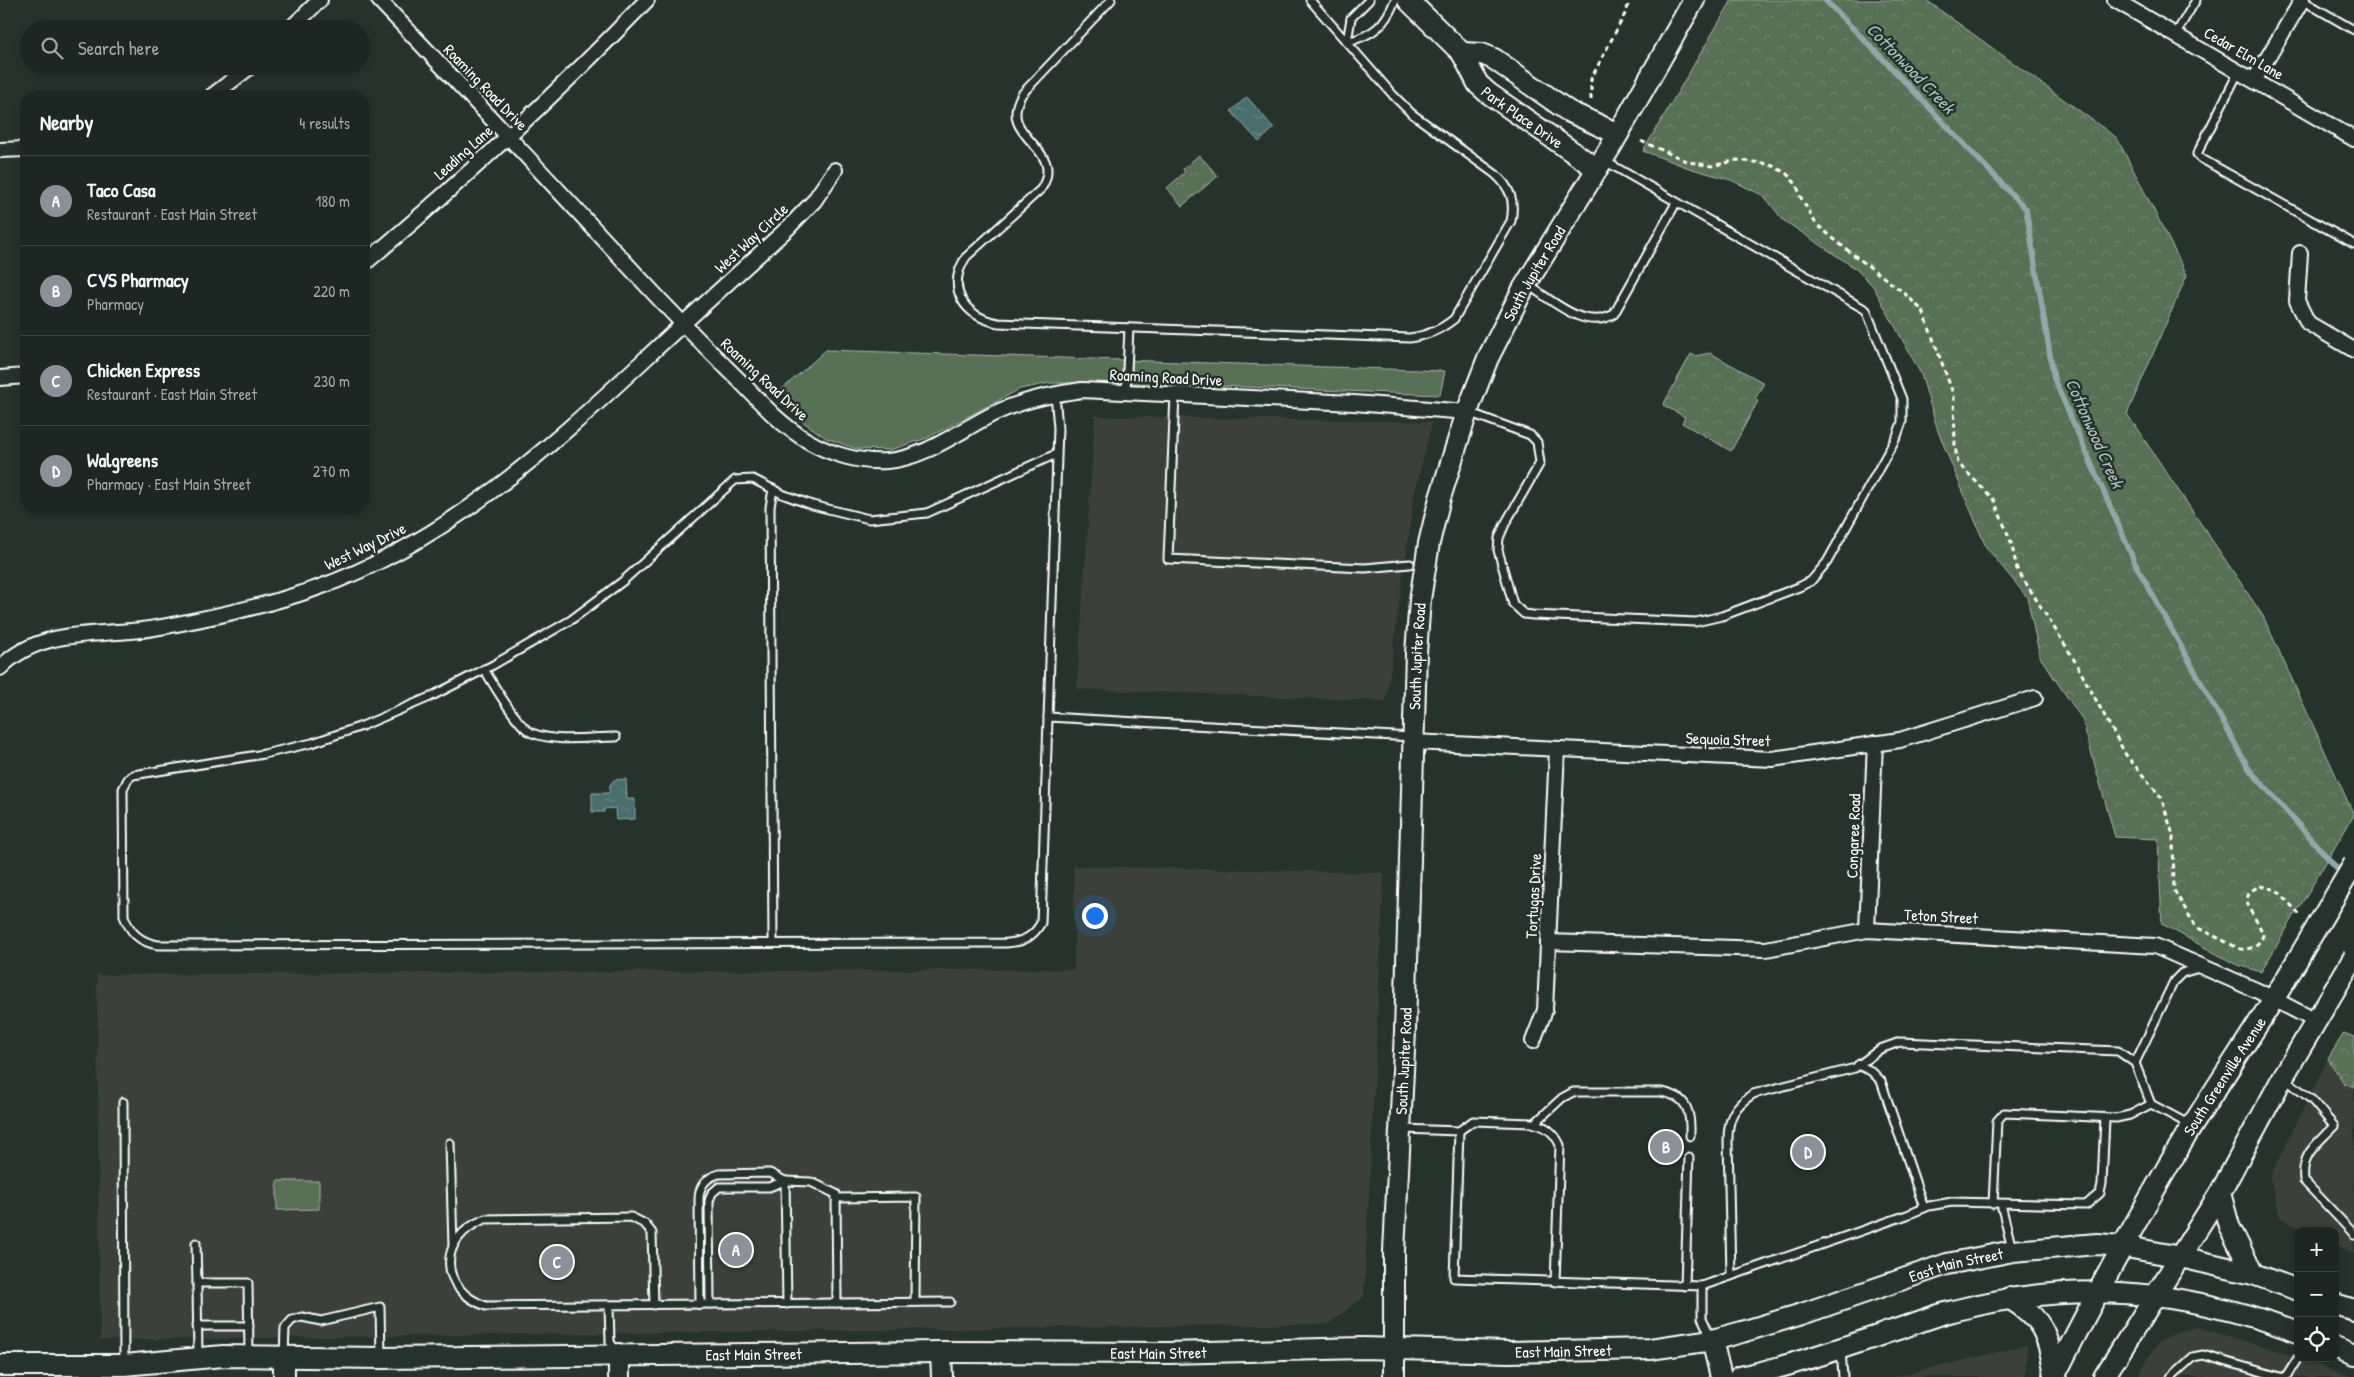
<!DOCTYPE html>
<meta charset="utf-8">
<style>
:root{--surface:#1c2622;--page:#29322f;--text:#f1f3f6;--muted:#a0a5a5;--line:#3a4340;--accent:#8c9099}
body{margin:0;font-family:"Patrick Hand",sans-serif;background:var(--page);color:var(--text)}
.controls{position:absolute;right:15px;bottom:15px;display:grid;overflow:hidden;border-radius:10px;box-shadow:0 2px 12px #0003}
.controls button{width:45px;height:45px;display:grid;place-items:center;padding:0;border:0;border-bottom:1px solid var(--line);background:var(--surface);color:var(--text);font:25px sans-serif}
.you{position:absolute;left:1094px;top:915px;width:18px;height:18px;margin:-12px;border:4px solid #fff;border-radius:50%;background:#1a73e8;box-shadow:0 0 0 8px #1a73e833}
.badge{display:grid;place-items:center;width:32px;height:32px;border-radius:50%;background:var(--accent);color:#fff;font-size:16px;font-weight:700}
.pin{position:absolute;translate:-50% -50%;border:2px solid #fff;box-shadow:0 1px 5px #0006}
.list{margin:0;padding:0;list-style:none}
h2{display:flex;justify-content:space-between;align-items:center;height:65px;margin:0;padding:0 20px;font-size:21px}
h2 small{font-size:16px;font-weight:400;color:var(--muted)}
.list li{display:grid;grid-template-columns:32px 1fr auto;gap:15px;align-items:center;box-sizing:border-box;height:90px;padding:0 20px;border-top:1px solid var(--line)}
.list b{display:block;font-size:19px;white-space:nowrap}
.list p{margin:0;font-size:16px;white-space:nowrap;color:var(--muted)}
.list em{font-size:16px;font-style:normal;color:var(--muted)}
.icon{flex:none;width:28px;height:28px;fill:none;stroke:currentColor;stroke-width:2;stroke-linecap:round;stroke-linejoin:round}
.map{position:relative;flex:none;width:2354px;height:1377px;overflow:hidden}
.search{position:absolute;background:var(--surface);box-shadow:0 2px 12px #0003;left:20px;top:20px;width:350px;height:55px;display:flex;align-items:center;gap:12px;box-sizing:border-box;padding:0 18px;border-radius:28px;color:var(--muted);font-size:19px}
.panel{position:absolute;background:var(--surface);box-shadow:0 2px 12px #0003;left:20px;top:90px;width:350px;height:425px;border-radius:20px}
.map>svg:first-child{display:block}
</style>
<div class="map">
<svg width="2354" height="1377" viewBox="0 0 2354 1377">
<defs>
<pattern id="forest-crowns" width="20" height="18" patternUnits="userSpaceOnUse" patternTransform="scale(1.25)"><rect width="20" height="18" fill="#586f54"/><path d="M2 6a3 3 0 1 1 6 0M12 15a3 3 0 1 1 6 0" fill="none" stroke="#71856e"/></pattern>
<pattern id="water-ripples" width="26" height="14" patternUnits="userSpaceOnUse" patternTransform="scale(1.25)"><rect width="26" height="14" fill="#4a6e6e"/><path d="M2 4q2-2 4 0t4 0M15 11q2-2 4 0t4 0" fill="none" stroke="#658484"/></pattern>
</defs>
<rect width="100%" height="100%" fill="#26332d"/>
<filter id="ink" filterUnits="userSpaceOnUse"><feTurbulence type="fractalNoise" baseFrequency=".02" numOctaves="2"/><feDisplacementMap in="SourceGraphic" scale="10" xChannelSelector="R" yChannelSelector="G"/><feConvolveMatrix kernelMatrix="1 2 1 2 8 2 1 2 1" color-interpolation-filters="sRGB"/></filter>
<g filter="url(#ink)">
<g fill="#3b413b">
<path d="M1095 416 1432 422 1414 496 1386 701 1077 689Z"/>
<path d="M1074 866 1384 873 1364 1297 1328 1324 100 1340 97 975 1074 969Z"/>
<path d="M2328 1059 2344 1083 2354 1087V1253L2335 1244V1231H2307L2280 1218 2270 1177Z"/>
<path d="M2197 1327 2285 1353 2351 1377H2137L2157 1344 2176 1332Z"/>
<path d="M2027 1345 2025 1377H1893Z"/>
</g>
<g fill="#586f54" stroke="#acb7aa">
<path d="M826 350 1445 371 1440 395 1174 384 1050 383 1020 389 927 438 890 450 857 449 826 438 799 419 778 393Z"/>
<path d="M277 1181H319V1209L277 1210Z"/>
</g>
<g fill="url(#forest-crowns)" stroke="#acb7aa">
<path d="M1732 0H1926L2117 138 2187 275 2127 414 2263 616 2354 815 2261 972 2235 964 2162 924 2158 839 2115 837 2082 719 2040 657 2027 597 1986 547 1939 434 1921 374 1873 286 1855 268 1783 220 1764 196 1731 180 1689 168 1643 151Z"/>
<path d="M1199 155 1218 176 1182 206 1167 188 1185 172 1183 169Z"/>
<path d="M1710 353 1764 383 1755 399 1758 401 1731 451 1682 423 1685 417 1663 405 1691 354 1695 356Z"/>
<path d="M2344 1033 2354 1037V1087L2344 1083 2328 1059Z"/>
</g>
<g fill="url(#water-ripples)" stroke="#92a8a8">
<path d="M1247 97 1274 128 1259 142 1231 111Z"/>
<path d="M626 779 627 799H635V819L616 820 615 808 604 809V812H592V793H609L610 785 614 780Z"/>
</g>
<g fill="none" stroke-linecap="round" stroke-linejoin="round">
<path stroke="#92a8a8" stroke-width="5.5" d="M1825 0 1883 59 2026 209 2054 379 2136 565 2249 769 2343 875"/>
<g stroke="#fff" stroke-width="11">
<g id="lane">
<path d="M1111 0 1022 94C995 139 1068 146 1041 189L966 257C946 288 963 316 998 323L1410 338C1428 335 1440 330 1454 319L1511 221C1515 201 1511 188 1495 174L1411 113 1393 95 1310 0"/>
<path d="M1369 0 1351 18 1347 42C1373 35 1385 26 1395 0"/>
<path d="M2302 0 2354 30"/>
<path d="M2175 35 2196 0"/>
<path d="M2239 71 2197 154 2202 159 2354 244"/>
<path d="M1528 285C1552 300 1585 332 1614 314L1676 203"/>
<path d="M1126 392 1129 328"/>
<path d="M1055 394 1058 428 1041 923C1033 937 1023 942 1007 943L158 945C140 942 130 933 124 916L123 789 128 779 133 775 264 754 312 743 362 726 430 697 493 665 571 620 623 581 735 480 753 479 782 494 812 505 869 519 927 513 1056 454"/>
<path d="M1175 395 1168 559 1365 568 1410 564"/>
<path d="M1468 412 1530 435 1537 442 1540 463 1505 524 1499 538 1498 550 1513 604 1524 614 1533 615 1696 622 1722 616 1799 587 1811 581 1827 562 1897 436 1902 422V399L1866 310 1603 160"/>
<path d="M773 489 770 507 773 943"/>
<path d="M484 669C493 684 518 727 532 733 557 743 590 737 616 737"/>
<path d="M1048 717 1412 737"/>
<path d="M2135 1063 2174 981 2182 973 2199 968"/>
<path d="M1858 1065 1871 1071 1881 1081 1924 1208"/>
<path d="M2284 1078 2312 1100 2334 1126C2316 1145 2301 1153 2304 1181L2354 1234"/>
<path d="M123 1102 124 1364"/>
<path d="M1534 1124 1562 1098 1573 1092H1661C1688 1096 1691 1112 1690 1136"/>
<path d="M1402 1129 1459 1131 1473 1121 1532 1123C1546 1126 1554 1132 1560 1145L1555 1282"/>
<path d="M1459 1131 1454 1278 1702 1286 1907 1215 1929 1206 1952 1202 2086 1205 2100 1193 2102 1184 2105 1118"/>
<path d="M450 1143 453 1246"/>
<path d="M785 1181 787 1304"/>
<path d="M836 1198 916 1197 915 1302"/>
<path d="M1993 1204 1997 1121 2004 1113 2116 1118 2130 1115 2151 1104"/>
<path d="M2001 1204 2012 1249"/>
<path d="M196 1243 197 1283"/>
<path d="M1731 1276 1728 1140C1728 1118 1734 1106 1753 1094L1855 1068 1880 1049 1900 1042 2118 1051 2135 1063 2151 1104 2192 1126"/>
<path d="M1685 1286 1689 1157"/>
<path d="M1702 1286V1318L1712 1339"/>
<path d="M710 1304 709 1201 712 1193 719 1187H769L785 1181 811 1182 836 1194 837 1303"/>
<path d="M609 1305 610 1342 617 1352"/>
<path d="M654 1305 652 1233 645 1224 631 1217 485 1219C437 1238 438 1289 486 1306L950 1302"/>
<path d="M700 1305 699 1200C699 1186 705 1178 719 1174L770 1173 785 1181"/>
<path d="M197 1326H249"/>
<path d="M1841 1350 1843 1377"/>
<path d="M284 1356 285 1328 292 1320 302 1317 321 1321 380 1307 381 1357"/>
<path d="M198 1357 197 1283H248L249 1354"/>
<path d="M2171 1377 2193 1357 2203 1355 2280 1377"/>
<path d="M2286 1377 2298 1358"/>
</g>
</g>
<g stroke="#fff" stroke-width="18">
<g id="street">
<path d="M379 0C465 90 550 181 635 273 669 310 704 346 740 381 761 403 782 426 808 441 830 454 861 463 887 461 926 458 960 430 995 413 1023 400 1052 394 1082 390L1354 403 1467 412"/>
<path d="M2115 0 2354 139"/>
<path d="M290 29 320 0"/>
<path d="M2255 79 2302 0"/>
<path d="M212 96 251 66"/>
<path d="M0 150 26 149"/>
<path d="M2300 253 2297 301 2308 323 2354 350"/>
<path d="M364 264C462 181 558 93 647 0"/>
<path d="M0 378 26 376"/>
<path d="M0 668C35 632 84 635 131 631 146 630 162 627 177 624 224 615 272 604 317 588 445 543 547 450 644 360 692 315 741 271 789 227L814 201 835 170"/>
<path d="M1413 742 1772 759 1900 740 2035 698"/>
<path d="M1867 930 1875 743"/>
<path d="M1548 942 1766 949 1867 930 2155 946 2258 991 2316 1021"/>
<path d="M1533 1041 1545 1010 1557 750"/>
</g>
</g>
<g stroke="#fff" stroke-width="24">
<g id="secondary">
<path id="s1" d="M1408 0 1462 53 1478 84 1488 93 1597 169"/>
<path d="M1462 53 1482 54 1494 59 1568 111 1618 134"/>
<path d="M2220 1193 2229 1226 2253 1274"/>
<path d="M2009 1298C2045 1320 2047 1335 2055 1374"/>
<path d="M2335 1304 2354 1310"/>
<path d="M1712 1340 1721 1377"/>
<path d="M2335 1347 2354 1355"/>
<path d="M941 1352 942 1377"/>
<path d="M619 1354V1377"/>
<path id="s2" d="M0 1365H124L223 1356 381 1358 941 1352 1168 1353 1363 1348 1508 1352 1650 1349 1712 1340 1742 1332 1802 1314 1947 1264 2013 1251 2097 1244 2121 1246 2181 1257 2253 1274 2298 1290"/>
<path d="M284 1377V1358"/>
<path id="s3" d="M1394 1377V1251L1405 1031 1416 653 1420 600 1429 543 1440 498 1467 412 1488 358 1523 289 1610 148 1694 0"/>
<path d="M1740 1377C1791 1366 1842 1348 1892 1331 1912 1325 1932 1316 1953 1311 2074 1279 2181 1289 2298 1332"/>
<path id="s4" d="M2054 1377C2096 1294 2139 1214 2187 1134 2224 1074 2264 1018 2299 957"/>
<path d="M2104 1377 2220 1193 2283 1077 2334 991"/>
</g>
</g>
<g stroke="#fff" stroke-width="3" stroke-dasharray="5 4" stroke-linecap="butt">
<path d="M1591 100V79L1627 10 1629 0"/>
<path d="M1641 141 1689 162 1712 166 1737 160 1769 164 1786 173 1797 185 1800 196 1816 224 1846 249 1903 292 1923 311 1954 396 1955 447 1958 463 1994 500 2011 542 2017 569 2072 656 2126 755 2161 797 2173 835 2174 890 2196 927 2240 949C2251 950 2258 946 2263 936 2260 918 2231 898 2260 886L2277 890 2301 916"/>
</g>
<use href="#lane" stroke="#26332d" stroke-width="7"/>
<use href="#street" stroke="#26332d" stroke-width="14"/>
<use href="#secondary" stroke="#26332d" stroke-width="20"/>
<g stroke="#fff" stroke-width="24" stroke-linecap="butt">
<g id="secondary-bridge">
<path d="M2299 957 2354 864"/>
<path d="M2334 991 2354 957"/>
</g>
</g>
<use href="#secondary-bridge" stroke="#26332d" stroke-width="20"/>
</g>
</g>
<g text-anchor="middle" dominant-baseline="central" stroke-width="5" stroke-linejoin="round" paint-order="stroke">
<g font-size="16" fill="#fff" stroke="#26332d">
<text transform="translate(2244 53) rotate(30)">Cedar Elm Lane</text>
<text transform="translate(486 87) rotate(46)">Roaming Road Drive</text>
<text stroke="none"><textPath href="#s1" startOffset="166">Park Place Drive</textPath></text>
<text transform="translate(463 152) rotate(-42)">Leading Lane</text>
<text transform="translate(751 238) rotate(-43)">West Way Circle</text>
<text stroke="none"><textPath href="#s3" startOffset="1126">South Jupiter Road</textPath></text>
<text transform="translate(1166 377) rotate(3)">Roaming Road Drive</text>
<text transform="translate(765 379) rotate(43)">Roaming Road Drive</text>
<text transform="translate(365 546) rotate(-26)">West Way Drive</text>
<text stroke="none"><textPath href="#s3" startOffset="721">South Jupiter Road</textPath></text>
<text transform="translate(1728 739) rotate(2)">Sequoia Street</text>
<text transform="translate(1853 836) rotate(-88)">Congaree Road</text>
<text transform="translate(1533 896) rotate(-87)">Tortugas Drive</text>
<text transform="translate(1941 916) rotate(3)">Teton Street</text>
<text stroke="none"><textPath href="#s3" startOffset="316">South Jupiter Road</textPath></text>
<text stroke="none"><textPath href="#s4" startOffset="346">South Greenville Avenue</textPath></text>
<text stroke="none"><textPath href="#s2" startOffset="1969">East Main Street</textPath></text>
<text stroke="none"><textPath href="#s2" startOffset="1564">East Main Street</textPath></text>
<text stroke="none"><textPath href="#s2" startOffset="1159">East Main Street</textPath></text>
<text stroke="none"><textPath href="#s2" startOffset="754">East Main Street</textPath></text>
</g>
<g font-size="18" font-style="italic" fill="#aebebe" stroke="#26332d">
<text transform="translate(1911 68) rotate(46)">Cottonwood Creek</text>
<text transform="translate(2095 433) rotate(66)">Cottonwood Creek</text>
</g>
</g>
</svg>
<div class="controls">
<button>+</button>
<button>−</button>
<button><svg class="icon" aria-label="locate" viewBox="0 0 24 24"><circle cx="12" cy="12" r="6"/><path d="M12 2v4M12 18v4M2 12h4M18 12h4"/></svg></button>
</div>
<div class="you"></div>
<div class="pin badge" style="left:736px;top:1250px">A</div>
<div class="pin badge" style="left:1666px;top:1147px">B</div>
<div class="pin badge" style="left:557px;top:1262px">C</div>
<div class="pin badge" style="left:1808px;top:1152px">D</div>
<div class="search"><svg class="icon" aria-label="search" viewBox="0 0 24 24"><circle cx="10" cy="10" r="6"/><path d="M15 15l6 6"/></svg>Search here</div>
<section class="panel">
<h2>Nearby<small>4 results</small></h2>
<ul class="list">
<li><span class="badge">A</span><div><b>Taco Casa</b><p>Restaurant · East Main Street</p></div><em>180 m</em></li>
<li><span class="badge">B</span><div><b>CVS Pharmacy</b><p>Pharmacy</p></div><em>220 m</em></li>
<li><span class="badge">C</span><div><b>Chicken Express</b><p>Restaurant · East Main Street</p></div><em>230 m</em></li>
<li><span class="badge">D</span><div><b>Walgreens</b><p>Pharmacy · East Main Street</p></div><em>270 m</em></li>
</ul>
</section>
</div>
